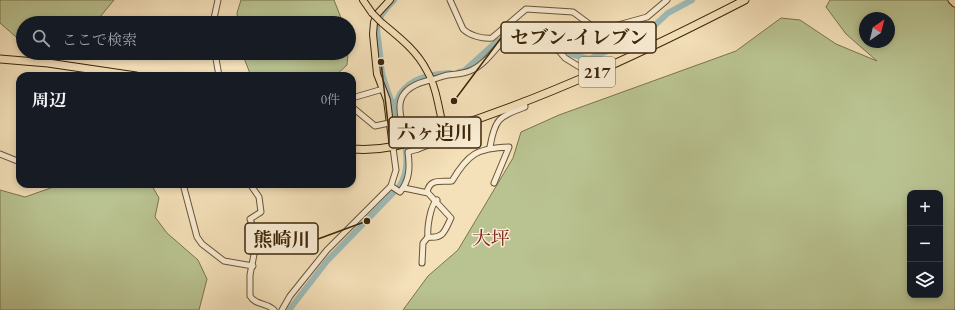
<!DOCTYPE html>
<html lang="ja">
<meta charset="utf-8">
<style>
:root{--surface:#171b24;--page:#242831;--text:#f1f3f6;--muted:#9ea1a6;--line:#363941}
body{margin:0;font-family:"EB Garamond","Noto Serif JP",serif;background:var(--page);color:var(--text)}
.controls{position:absolute;right:12px;bottom:12px;display:grid;overflow:hidden;border-radius:8px;box-shadow:0 2px 6px #0003}
.controls button{width:36px;height:36px;display:grid;place-items:center;padding:0;border:0;border-bottom:1px solid var(--line);background:var(--surface);color:var(--text);font:20px sans-serif}
.compass{position:absolute;left:859px;top:12px;width:36px;height:36px;border-radius:50%;background:var(--surface);box-shadow:0 2px 6px #0003;rotate:35deg}
.list{margin:0;padding:0;list-style:none}
h2{display:flex;justify-content:space-between;align-items:center;height:52px;margin:0;padding:0 16px;font-size:17px}
h2 small{font-size:13px;font-weight:400;color:var(--muted)}
.icon{flex:none;width:22px;height:22px;fill:none;stroke:currentColor;stroke-width:2;stroke-linecap:round;stroke-linejoin:round}
.map{position:relative;flex:none;width:955px;height:310px;overflow:hidden}
.search{position:absolute;background:var(--surface);box-shadow:0 2px 6px #0003;left:16px;top:16px;width:340px;height:44px;display:flex;align-items:center;gap:10px;box-sizing:border-box;padding:0 14px;border-radius:22px;color:var(--muted);font-size:15px}
.panel{position:absolute;background:var(--surface);box-shadow:0 2px 6px #0003;left:16px;top:72px;width:340px;height:116px;border-radius:12px}
.map>svg:first-child{display:block}
</style>
<div class="map">
<svg width="955" height="310" viewBox="0 0 955 310">
<rect width="100%" height="100%" fill="#f4e0b9"/>
<filter id="stains"><feTurbulence type="fractalNoise" baseFrequency=".005" numOctaves="4"/><feColorMatrix values="0 0 0 0 .2 0 0 0 0 .09 0 0 0 0 .02 0 0 0 .5 -.17"/></filter>
<radialGradient id="worn" r=".72"><stop offset=".6" stop-color="#630" stop-opacity="0"/><stop offset="1" stop-color="#630" stop-opacity=".3"/></radialGradient>
<g fill="#b9c391" stroke="#7a744d" fill-rule="evenodd">
<path d="M0 0H114L95 23H23V43L0 23Z"/>
<path d="M241 0H334L343 23H238L237 13Z"/>
<path d="M830 0H955V310H403L428 276 458 250 513 158 521 132 559 115 736 51 781 18 800 20 836 44 877 61 846 34 826 7ZM865 18H889V42H865ZM910 193H940V295H910Z"/>
<path d="M242 53H348L347 65 335 76H251Z"/>
<path d="M62 184H151L159 198 155 217 167 233 198 260 207 279 199 310H0V190L25 197Z"/>
</g>
<g fill="none" stroke-linecap="round" stroke-linejoin="round">
<g stroke="#9ebbb8" stroke-width="6">
<path d="M459 72 464 71 495 43 506 37 517 35 556 43 562 46 571 54 589 59 643 36 668 13 692 0"/>
<path d="M395 108C395 103 398 99 400 94 412 77 431 74 450 73"/>
<path d="M289 310 327 261 399 187C420 156 391 108 383 76 380 67 381 56 379 46 379 39 375 28 378 22 381 13 388 7 394 0"/>
</g>
<g stroke="#695435" stroke-width="7">
<g id="minor">
<path d="M450 0 463 29C470 36 483 39 492 38L526 9 573 12 596 29 605 32 618 25 647 17 667 0"/>
<path d="M213 23 218 0"/>
<path d="M215 53 219 76"/>
<path d="M352 98 383 89"/>
<path d="M352 107 375 126 389 123"/>
<path d="M413 137 406 135C395 105 396 88 430 80 436 79 442 76 448 75 456 74 464 74 472 70 486 64 496 47 507 37L552 47 559 51 565 58 591 74"/>
<path d="M490 147C495 118 499 117 525 107L524 101"/>
<path d="M418 149 466 131"/>
<path d="M0 154 20 162"/>
<path d="M183 184 197 237 202 244 224 261 253 266"/>
<path d="M250 184 259 197 261 212 250 219 257 239 250 275V296C256 306 267 302 274 310"/>
<path d="M391 186 400 192C410 180 410 167 408 152L418 149 416 146"/>
<path d="M404 188 428 193 451 218C445 230 444 239 428 237"/>
<path d="M427 192C430 178 441 182 452 181 468 154 477 148 509 147L494 183"/>
<path d="M428 237C427 229 430 205 437 200"/>
<path d="M422 263 423 243 428 237"/>
<path d="M282 310 290 296 327 250 391 186 396 170 393 148"/>
</g>
</g>
<g stroke="#3b2609" stroke-width="8">
<g id="major">
<path d="M363 0 372 13"/>
<path d="M390 0 378 13 374 22 373 34 377 74 387 100 393 148"/>
<path d="M382 23C399 37 417 51 427 71 437 88 439 111 444 130"/>
</g>
</g>
<g stroke="#3b2609" stroke-width="9">
<g id="highway">
<path d="M952 0 955 3"/>
<path d="M0 59 48 63 136 76"/>
<path d="M352 149C393 152 414 140 451 128 553 95 650 49 745 0"/>
</g>
</g>
<use href="#minor" stroke="#f8ebd2" stroke-width="5"/>
<use href="#major" stroke="#f4e0b9" stroke-width="6"/>
<use href="#highway" stroke="#f4e0b9" stroke-width="7"/>
<g stroke="#3b2609" stroke-width="8" stroke-linecap="butt">
<path id="major-bridge" d="M372 13 382 23"/>
</g>
<use href="#major-bridge" stroke="#f4e0b9" stroke-width="6"/>
</g>
<g text-anchor="middle" dominant-baseline="central" stroke-width="3" stroke-linejoin="round" paint-order="stroke">
<rect fill="#f8ebd2" stroke="#746145" stroke-width="1" x="579" y="57" width="36" height="30" rx="3"/>
<g font-size="17" font-weight="bold" fill="#3b2609">
<text x="597" y="72">217</text>
</g>
<g font-size="19" fill="#7a1f14" stroke="#f8ebd2">
<text x="491" y="238">大坪</text>
</g>
</g>
<path fill="none" stroke="#3b2609" stroke-width="1.5" d="M454 101L501 38M381 62L389 132M367 221L318 239"/>
<g fill="#3b2609" stroke="#f8ebd2" stroke-width="1.5">
<circle cx="454" cy="101" r="4"/>
<circle cx="381" cy="62" r="4"/>
<circle cx="367" cy="221" r="4"/>
</g>
<g fill="#f8ebd2" stroke="#3b2609" stroke-width="1.5">
<rect x="501" y="22" width="155" height="31" rx="4"/>
<rect x="389" y="117" width="92" height="31" rx="4"/>
<rect x="245" y="223" width="73" height="31" rx="4"/>
</g>
<g font-size="19" text-anchor="middle" font-weight="bold" fill="#3b2609">
<text x="579" y="44">セブン-イレブン</text>
<text x="435" y="139">六ヶ迫川</text>
<text x="282" y="246">熊崎川</text>
</g>
<rect width="100%" height="100%" filter="url(#stains)"/>
<rect width="100%" height="100%" fill="url(#worn)"/>
</svg>
<div class="controls">
<button>+</button>
<button>−</button>
<button><svg class="icon" aria-label="layers" viewBox="0 0 24 24"><path d="M12 4l9 5-9 5-9-5zM3 14l9 5 9-5"/></svg></button>
</div>
<svg class="compass" viewBox="-18 -18 36 36"><path d="M0-13l5 13h-10z" fill="#e53935"/><path d="M0 13l5-13h-10z" fill="#9ea1a6"/></svg>
<div class="search"><svg class="icon" aria-label="search" viewBox="0 0 24 24"><circle cx="10" cy="10" r="6"/><path d="M15 15l6 6"/></svg>ここで検索</div>
<section class="panel">
<h2>周辺<small>0件</small></h2>
<ul class="list">
</ul>
</section>
</div>
